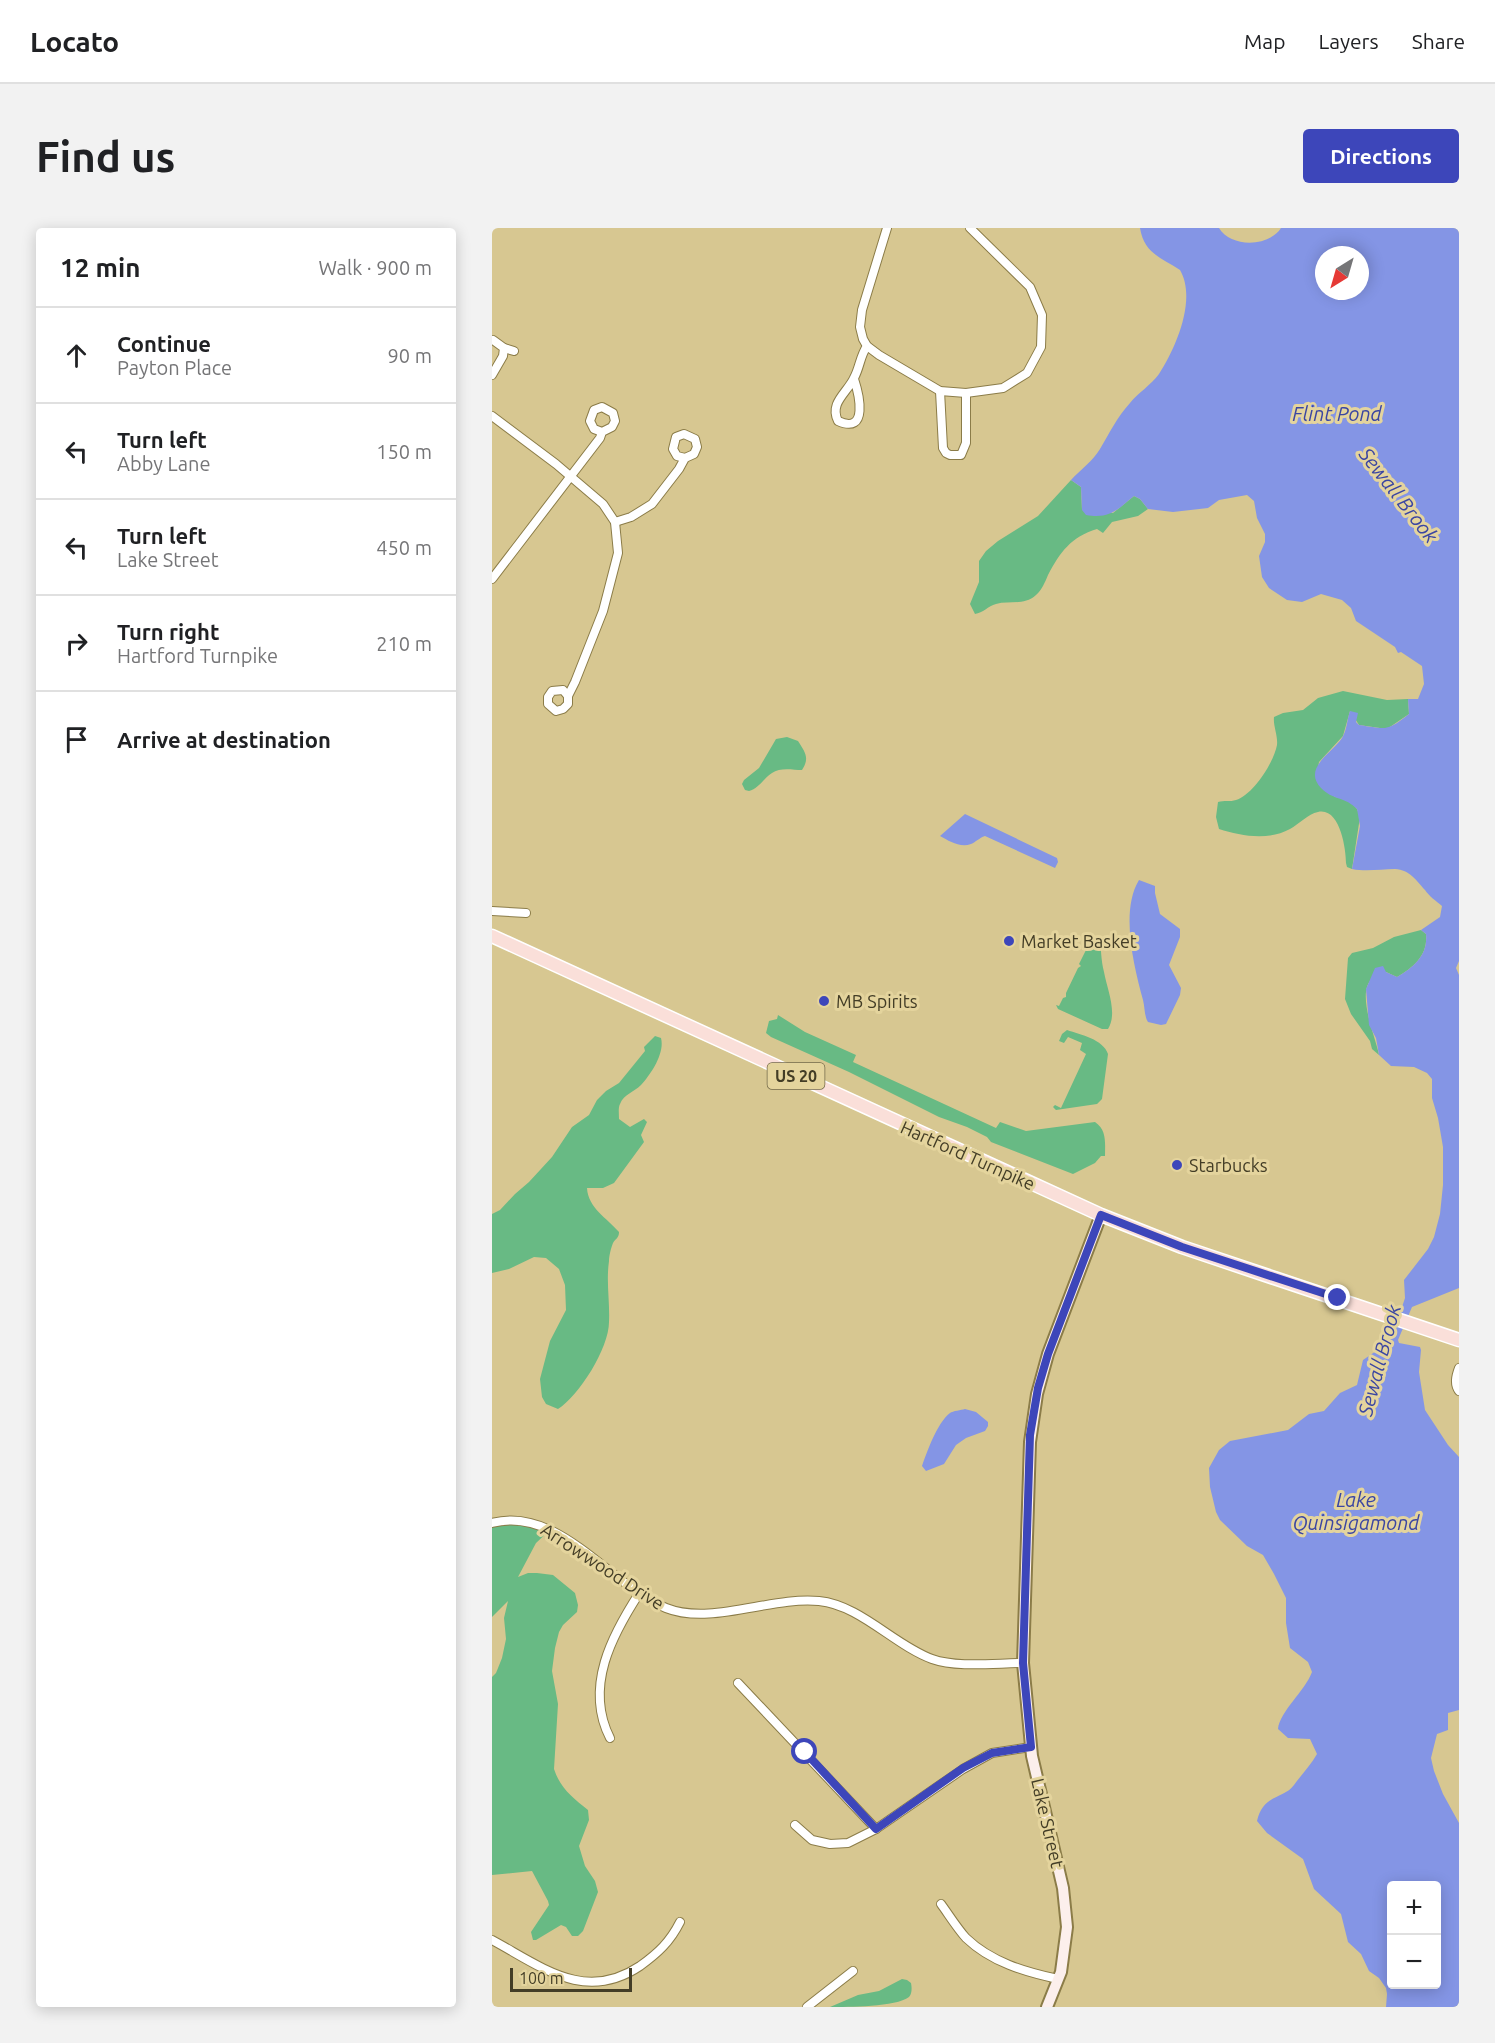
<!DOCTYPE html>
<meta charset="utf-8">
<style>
:root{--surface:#fff;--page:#f2f2f2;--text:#202124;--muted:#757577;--line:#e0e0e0;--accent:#3d46ba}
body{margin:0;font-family:Ubuntu,sans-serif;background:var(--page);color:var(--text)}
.controls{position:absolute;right:18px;bottom:18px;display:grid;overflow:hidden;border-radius:6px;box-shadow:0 3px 15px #0003}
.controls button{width:54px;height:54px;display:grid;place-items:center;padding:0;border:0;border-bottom:2px solid var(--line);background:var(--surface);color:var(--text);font:30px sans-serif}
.compass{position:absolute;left:823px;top:18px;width:54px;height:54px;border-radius:50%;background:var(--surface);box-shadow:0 3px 15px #0003;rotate:217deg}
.scale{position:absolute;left:18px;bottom:15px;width:122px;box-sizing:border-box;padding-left:6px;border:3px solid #433d26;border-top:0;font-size:16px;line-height:21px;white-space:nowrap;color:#433d26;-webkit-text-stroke:4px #e4d49d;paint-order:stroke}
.stop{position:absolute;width:18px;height:18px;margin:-14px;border:4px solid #3d46ba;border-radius:50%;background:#fff}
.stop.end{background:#3d46ba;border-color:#fff;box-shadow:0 2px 6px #0008}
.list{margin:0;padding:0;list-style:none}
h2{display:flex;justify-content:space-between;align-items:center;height:78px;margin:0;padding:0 24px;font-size:26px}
h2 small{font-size:20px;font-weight:400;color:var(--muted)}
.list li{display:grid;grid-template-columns:39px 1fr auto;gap:18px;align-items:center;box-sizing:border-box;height:96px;padding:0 24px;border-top:2px solid var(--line)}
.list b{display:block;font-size:22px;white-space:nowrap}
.list p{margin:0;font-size:20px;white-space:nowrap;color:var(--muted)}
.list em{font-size:20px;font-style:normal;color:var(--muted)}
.icon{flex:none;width:33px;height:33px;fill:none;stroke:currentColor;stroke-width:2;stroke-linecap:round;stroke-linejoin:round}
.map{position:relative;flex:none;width:967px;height:1779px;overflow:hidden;border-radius:6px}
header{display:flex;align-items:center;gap:36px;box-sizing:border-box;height:84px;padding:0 30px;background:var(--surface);border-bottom:2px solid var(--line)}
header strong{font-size:28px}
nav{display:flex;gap:33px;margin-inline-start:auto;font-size:21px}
.intro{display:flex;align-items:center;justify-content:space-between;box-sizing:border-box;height:144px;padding:0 36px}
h1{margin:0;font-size:42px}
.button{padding:15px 27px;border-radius:6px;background:var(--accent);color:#fff;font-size:21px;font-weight:700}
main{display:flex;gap:36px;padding:0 36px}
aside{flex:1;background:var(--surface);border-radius:6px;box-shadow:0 3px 15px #0003}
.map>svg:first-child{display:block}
</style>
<header>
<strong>Locato</strong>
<nav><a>Map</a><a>Layers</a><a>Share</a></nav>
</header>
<div class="intro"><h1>Find us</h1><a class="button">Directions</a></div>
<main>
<aside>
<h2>12 min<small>Walk · 900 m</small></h2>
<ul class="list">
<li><svg class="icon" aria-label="ahead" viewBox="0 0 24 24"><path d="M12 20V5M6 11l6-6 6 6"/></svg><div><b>Continue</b><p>Payton Place</p></div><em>90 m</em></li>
<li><svg class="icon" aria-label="left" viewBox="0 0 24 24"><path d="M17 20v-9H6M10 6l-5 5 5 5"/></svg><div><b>Turn left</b><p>Abby Lane</p></div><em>150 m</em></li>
<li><svg class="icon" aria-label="left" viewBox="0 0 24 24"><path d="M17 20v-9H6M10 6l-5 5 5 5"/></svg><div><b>Turn left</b><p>Lake Street</p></div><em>450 m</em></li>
<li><svg class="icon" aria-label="right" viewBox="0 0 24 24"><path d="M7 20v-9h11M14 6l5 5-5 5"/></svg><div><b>Turn right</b><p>Hartford Turnpike</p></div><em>210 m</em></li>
<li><svg class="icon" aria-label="arrive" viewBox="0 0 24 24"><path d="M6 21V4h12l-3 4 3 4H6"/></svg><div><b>Arrive at destination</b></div></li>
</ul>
</aside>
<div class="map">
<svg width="967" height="1779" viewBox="0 0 967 1779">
<rect width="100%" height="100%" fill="#d7c791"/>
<g fill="#68ba84">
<path d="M579 252 589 259 590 282 621 285 642 268 648 271 656 281 646 288 620 294 611 305 605 301C579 309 568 324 556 347 553 354 550 362 544 367 532 378 517 372 504 376 496 378 491 385 483 386L478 376 487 354V333L494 323 506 313 546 288Z"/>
<path d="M851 463 895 472 916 471 917 486 895 501 867 497 858 483 851 508 827 534 824 551 843 569 851 570 859 574 865 581 868 589 860 641 855 639 854 635C854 621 848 579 826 584 816 586 807 596 798 601 776 613 749 608 727 601L724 589 726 574C732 572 738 574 744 572 761 567 782 534 785 517 786 507 781 498 782 489L791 485 811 482 826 470Z"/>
<path d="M295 509 306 513C313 524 318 530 310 542 301 542 288 539 280 545 271 551 267 560 257 563L253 562 250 556 252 552 267 540 284 511Z"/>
<path d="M929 702 934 706C936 727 922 739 905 749L894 744C891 746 884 747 881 750 863 763 884 810 887 827L880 821 878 813 859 786 853 771 856 730 860 725 881 720 902 709Z"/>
<path d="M603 708 608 709C609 721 609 732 612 744 615 761 626 785 616 801H610L566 781 564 777 567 778 571 770 574 769V765L586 740 589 738 587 736 595 720 594 717 598 710 601 711Z"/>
<path d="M286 787 313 804 364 827 361 834 504 900 508 894 534 903 603 894C615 902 613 915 613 928H609L603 935 581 946 499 914 495 909 475 899 447 889 357 844 279 809 274 805 277 793 285 791Z"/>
<path d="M575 802C589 807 611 811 616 826L610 871 605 876 564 882 561 879 563 877 569 880 594 826 588 822 590 815 576 809 572 815 567 813 570 806Z"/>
<path d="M163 808 169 810C173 825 159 846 149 857 142 864 132 866 128 876 126 880 127 886 127 891L138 899 152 891 155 894 149 907 152 914 122 955 111 960H95C96 980 115 990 127 1004 127 1010 124 1010 121 1015 119 1020 117 1028 117 1033 114 1054 118 1074 117 1094 117 1120 87 1168 66 1181L54 1176 50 1169 48 1151 58 1113 74 1082 73 1057 67 1041 54 1030 42 1029 17 1041 0 1045V986L8 982 23 966 37 954 60 929 80 899 97 887 105 872 114 863 127 855 153 823 152 819Z"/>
<path d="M6 1293 59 1301 44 1315 26 1349 36 1345H45L61 1347 83 1365 86 1377 85 1384 71 1397 67 1404 63 1420 60 1443 66 1476 62 1541C68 1560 81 1570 96 1582L97 1592 87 1618 93 1638 103 1653 106 1664 91 1703 86 1708H80L74 1699 69 1697 44 1712H41L39 1704 57 1677 56 1673 40 1643 0 1647V1449L4 1445 10 1430 14 1411 12 1390 16 1373 0 1389V1295Z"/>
<path d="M410 1751 415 1752 419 1755C420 1760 420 1766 417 1769 404 1779 356 1779 338 1779L366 1767 387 1763Z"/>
</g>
<g fill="#8495e5" fill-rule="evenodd">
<path d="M648 0H727C739 20 777 19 789 0H967V733L964 740 967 747V1060L920 1079 906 1112 907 1115 928 1119 929 1122 927 1144 933 1182 956 1217 967 1229V1482L956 1485V1502L945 1506 939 1530 942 1543 951 1566 967 1595V1779H894L895 1766 894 1760 887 1750 877 1743 869 1726 856 1714 849 1686 822 1661 811 1631 775 1605 765 1593C771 1566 792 1571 802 1557 809 1547 819 1537 825 1526L818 1511 796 1510 786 1501C788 1483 813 1463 820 1444L816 1434 798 1420 794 1395V1370L782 1346 771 1327 755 1318 728 1292 724 1284 718 1259 717 1240 727 1222 738 1213 796 1202 817 1186 832 1183 848 1165 865 1157 871 1132 887 1121 903 1100 913 1070 912 1052 936 1021 942 1009 948 986 951 957V919L946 890 940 870V851L935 845 922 839 899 838 887 827 884 810 877 797 874 761 883 740 891 738 894 744 905 749C922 739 936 727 934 706L929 702 948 689 950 678C944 673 937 668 933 662 924 652 918 642 903 641 889 641 875 644 860 641L868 598 865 581C854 569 840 572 829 560 810 540 841 524 850 510 855 502 855 491 858 483L866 485 864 494 867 497C895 501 894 504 917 486L916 471H926L932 456 930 438 909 424 906 425 903 419 864 393 859 380 850 372 829 366 810 374 795 372 777 360 770 349 767 328 773 314V306L765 290 762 273 755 267 727 272 716 280 681 284 656 281 648 271 642 268C625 282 618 291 594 287L590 282 589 259 579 252C588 242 601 233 608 221 617 206 625 189 638 175 646 165 659 157 667 146 684 120 705 71 688 42 668 29 652 25 648 0ZM832 27H868V63H832ZM900 1658H944V1756H900Z"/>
<path d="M473 586 565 630 566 634 563 640 493 608C487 610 484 614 479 616 468 620 457 613 448 608Z"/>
<path d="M647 652 663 658V665L668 686 688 701V709L677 737 689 760 688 767 674 796 669 797 656 794C652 788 653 779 651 772 642 739 628 683 647 652Z"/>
<path d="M473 1181 484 1184 496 1194V1198L493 1203 474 1210 464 1217 452 1236 434 1243 430 1238C435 1224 445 1195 458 1185 461 1183 469 1182 473 1181Z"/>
</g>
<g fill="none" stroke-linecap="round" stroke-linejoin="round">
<g stroke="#8b7c48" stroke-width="10">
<g id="minor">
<path d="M395 0 370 82 368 99 371 111 375 118 387 127 448 163 474 165 511 160 535 145 549 119 550 87 538 59 478 0"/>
<path d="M12 120 22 123"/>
<path d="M0 147 11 128 12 120 1 112"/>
<path d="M362 151C367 166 377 207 346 193 337 175 355 165 362 150 368 139 368 128 375 118"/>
<path d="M448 163 451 220 454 225 458 227H469L474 215V165"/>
<path d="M0 188 64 236 111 276 123 294 126 325 118 356 111 383 83 454 76 468V476L71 481 64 483 56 476V469L60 463 71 462 76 468"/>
<path d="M123 294 139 289 160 276 187 241 193 230 202 226 205 219 203 211 192 206 184 209 181 221 185 228 193 230"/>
<path d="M0 351 108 210 110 204 120 199 123 193 121 185 110 179 102 182 98 193 102 201 110 204"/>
<path d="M0 683 34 685"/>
<path d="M967 1140C964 1148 962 1156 967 1163"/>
<path d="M0 1295C66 1277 118 1357 174 1380 219 1398 280 1368 327 1373 368 1377 402 1417 440 1431 465 1440 504 1435 531 1435"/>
<path d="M246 1455 384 1601"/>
<path d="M118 1510C92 1459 120 1407 148 1364"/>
<path d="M303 1597 320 1612 338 1616 356 1615 384 1601 471 1541 500 1525 539 1519"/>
<path d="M449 1676C457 1687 465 1700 474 1710 499 1734 533 1744 566 1751"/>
<path d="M0 1712C50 1739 93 1775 148 1738 166 1725 178 1714 188 1694"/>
<path d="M315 1779 361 1743"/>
</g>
</g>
<g stroke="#8b7c48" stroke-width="14">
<path id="secondary" d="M555 1779 569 1744 575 1699 571 1660 540 1528 531 1435 538 1214 545 1166 556 1126 609 987"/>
</g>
<g stroke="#fff" stroke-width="15">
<path id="primary" d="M0 708 609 987 690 1019 967 1112"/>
</g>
<use href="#minor" stroke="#fff" stroke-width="8"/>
<use href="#secondary" stroke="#fcefec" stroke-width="10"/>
<use href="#primary" stroke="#fadfd9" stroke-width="12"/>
</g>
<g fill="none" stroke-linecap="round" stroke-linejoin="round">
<path stroke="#3d46ba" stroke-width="8" d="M313 1524 384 1601 471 1540 500 1525 539 1519 531 1435 538 1207 546 1160 556 1126 609 987 690 1019 846 1070"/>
</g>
<g fill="#3d46ba" stroke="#e4d49d" stroke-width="2">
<circle cx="517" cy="713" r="6"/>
<circle cx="332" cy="773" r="6"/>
<circle cx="685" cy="937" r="6"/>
</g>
<g text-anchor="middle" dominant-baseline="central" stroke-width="6" stroke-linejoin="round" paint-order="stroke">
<rect fill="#e4d49d" stroke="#736a4a" stroke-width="1.5" x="275.5" y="835" width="57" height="26" rx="4.5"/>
<g font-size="16" font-weight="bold" fill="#433d26">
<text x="304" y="848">US 20</text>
</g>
<g font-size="18" fill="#433d26" stroke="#e4d49d" text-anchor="start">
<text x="529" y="713">Market Basket</text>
<text x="344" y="773">MB Spirits</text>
<text x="697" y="937">Starbucks</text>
</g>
<g font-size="18" fill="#433d26" stroke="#e4d49d">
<text transform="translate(476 927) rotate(24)">Hartford Turnpike</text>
<text transform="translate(111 1338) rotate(33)">Arrowwood Drive</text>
<text transform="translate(556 1595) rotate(77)">Lake Street</text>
</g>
<g font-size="20" font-style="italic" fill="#3b46a2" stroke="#e4d49d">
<text x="845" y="185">Flint Pond</text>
<text transform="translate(907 267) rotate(52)">Sewall Brook</text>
<text transform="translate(887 1132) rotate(-75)">Sewall Brook</text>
<text x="864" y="1271">Lake<tspan x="864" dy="23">Quinsigamond</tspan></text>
</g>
</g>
</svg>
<div class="controls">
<button>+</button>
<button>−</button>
</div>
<svg class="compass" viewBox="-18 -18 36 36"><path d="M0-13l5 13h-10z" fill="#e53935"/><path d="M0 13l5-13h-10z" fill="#757577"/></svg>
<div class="scale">100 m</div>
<div class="stop" style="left:313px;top:1524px"></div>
<div class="stop end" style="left:846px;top:1070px"></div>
</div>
</main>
